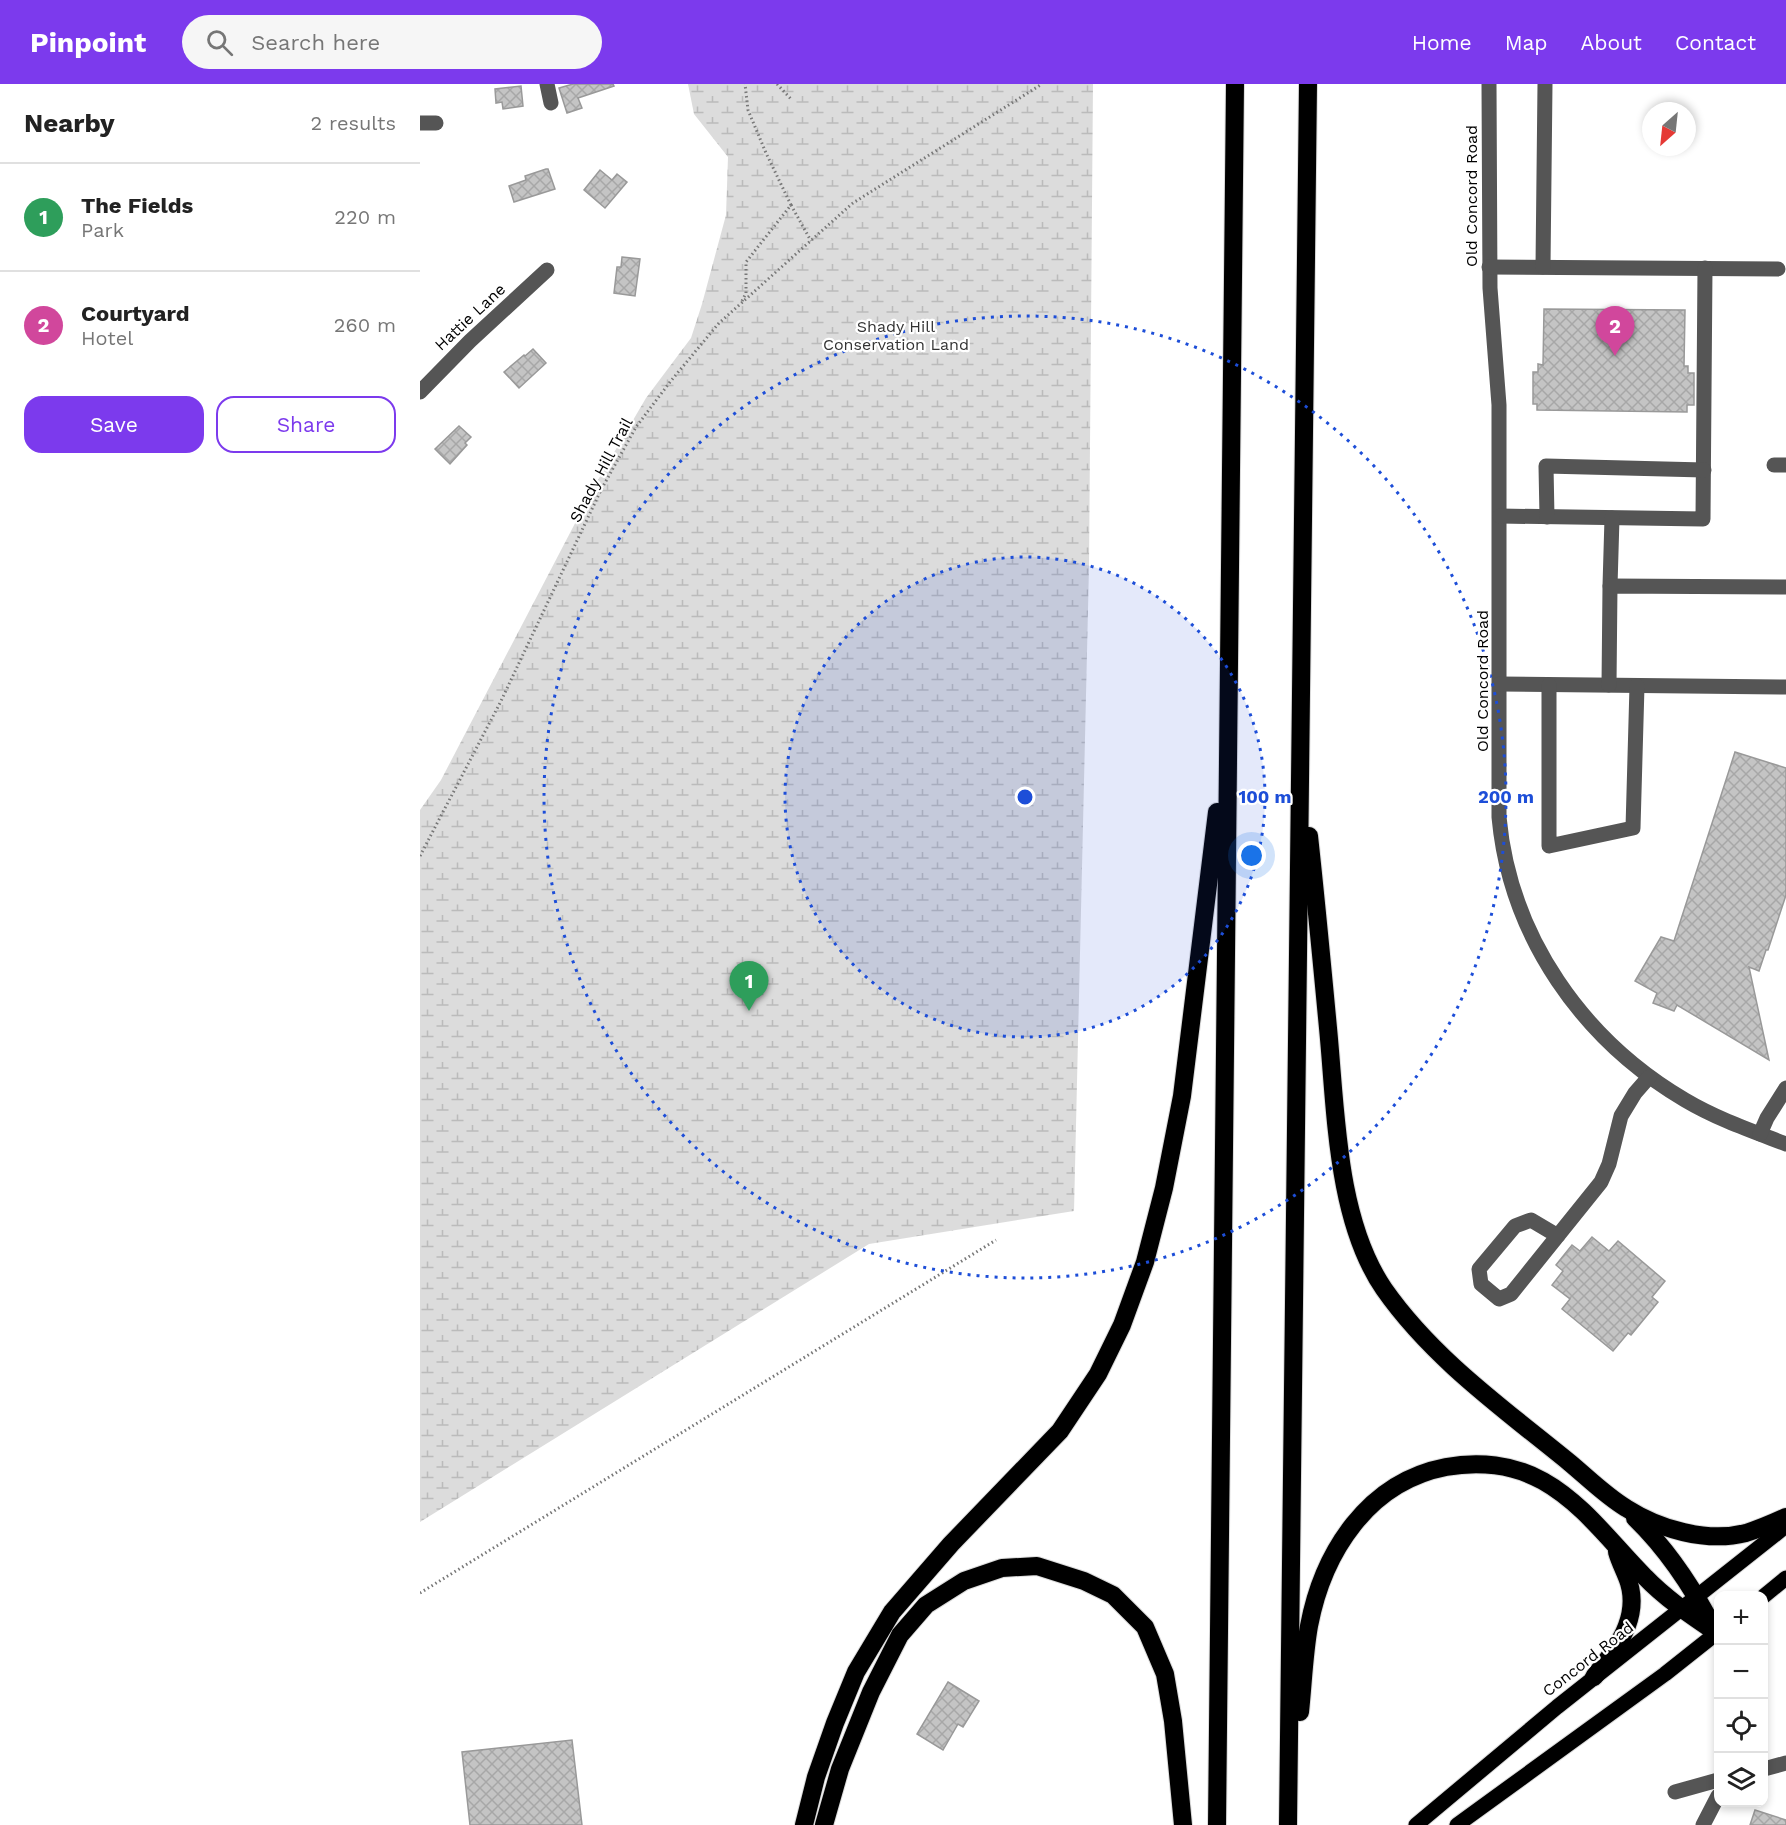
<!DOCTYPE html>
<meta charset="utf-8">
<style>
:root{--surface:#fff;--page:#f6f6f6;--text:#222;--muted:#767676;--line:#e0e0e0;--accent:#7c3aed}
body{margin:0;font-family:"Work Sans",sans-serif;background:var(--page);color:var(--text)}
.controls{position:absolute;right:18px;bottom:18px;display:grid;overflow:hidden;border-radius:12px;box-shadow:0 3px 9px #0003}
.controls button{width:54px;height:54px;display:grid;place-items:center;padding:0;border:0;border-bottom:2px solid var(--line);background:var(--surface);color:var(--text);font:30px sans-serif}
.compass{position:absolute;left:1222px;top:18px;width:54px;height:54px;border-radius:50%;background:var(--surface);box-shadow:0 3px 9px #0003;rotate:207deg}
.you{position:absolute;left:832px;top:772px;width:21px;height:21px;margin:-15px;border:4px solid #fff;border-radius:50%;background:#1a73e8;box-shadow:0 0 0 9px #1a73e833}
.badge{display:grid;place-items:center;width:39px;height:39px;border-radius:50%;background:var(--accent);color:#fff;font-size:20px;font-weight:700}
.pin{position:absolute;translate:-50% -50px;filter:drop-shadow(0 2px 3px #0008)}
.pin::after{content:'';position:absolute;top:32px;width:21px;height:18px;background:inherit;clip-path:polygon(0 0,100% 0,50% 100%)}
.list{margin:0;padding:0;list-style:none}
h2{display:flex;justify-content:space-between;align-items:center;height:78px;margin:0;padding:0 24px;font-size:26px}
h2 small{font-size:20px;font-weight:400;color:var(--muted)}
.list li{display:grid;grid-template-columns:39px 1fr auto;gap:18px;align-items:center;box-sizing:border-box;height:108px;padding:0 24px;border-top:2px solid var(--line)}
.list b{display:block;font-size:22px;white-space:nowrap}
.list p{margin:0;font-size:20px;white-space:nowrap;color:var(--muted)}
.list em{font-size:20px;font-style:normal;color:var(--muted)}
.actions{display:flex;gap:12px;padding:18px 24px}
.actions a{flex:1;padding:14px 0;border:2px solid var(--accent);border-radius:18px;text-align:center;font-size:21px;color:var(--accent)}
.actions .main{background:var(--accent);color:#fff}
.icon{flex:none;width:33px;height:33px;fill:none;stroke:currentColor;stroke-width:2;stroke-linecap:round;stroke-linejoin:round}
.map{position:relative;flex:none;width:1366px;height:1741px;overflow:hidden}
header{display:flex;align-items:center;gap:36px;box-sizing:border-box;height:84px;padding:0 30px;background:var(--accent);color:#fff}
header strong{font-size:28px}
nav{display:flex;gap:33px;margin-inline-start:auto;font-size:21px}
.search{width:420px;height:54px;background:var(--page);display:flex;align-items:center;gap:15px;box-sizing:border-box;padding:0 21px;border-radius:33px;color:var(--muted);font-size:22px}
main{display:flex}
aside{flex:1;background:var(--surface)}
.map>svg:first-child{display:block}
</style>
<header>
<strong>Pinpoint</strong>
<div class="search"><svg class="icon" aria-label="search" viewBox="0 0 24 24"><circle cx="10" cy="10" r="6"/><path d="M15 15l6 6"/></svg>Search here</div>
<nav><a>Home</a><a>Map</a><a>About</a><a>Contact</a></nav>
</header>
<main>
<aside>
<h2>Nearby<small>2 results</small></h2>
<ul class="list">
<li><span class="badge" style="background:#2e9e5b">1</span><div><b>The Fields</b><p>Park</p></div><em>220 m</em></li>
<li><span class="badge" style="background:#d1479c">2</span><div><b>Courtyard</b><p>Hotel</p></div><em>260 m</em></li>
</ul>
<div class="actions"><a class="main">Save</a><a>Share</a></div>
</aside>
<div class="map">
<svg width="1366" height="1741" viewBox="0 0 1366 1741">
<defs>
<pattern id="wetland-marsh" width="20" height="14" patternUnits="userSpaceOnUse" patternTransform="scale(1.5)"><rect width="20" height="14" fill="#dcdcdc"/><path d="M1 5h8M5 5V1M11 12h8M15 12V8" fill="none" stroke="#bbb"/></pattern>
<pattern id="building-cross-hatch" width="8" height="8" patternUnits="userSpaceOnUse" patternTransform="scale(1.5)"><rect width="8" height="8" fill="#c4c4c4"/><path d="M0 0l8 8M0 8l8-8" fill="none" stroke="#a7a7a7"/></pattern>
</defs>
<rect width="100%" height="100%" fill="#fff"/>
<path fill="url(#wetland-marsh)" d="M268 0H673L669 482 654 1127 449 1160 0 1438V726L21 696 175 401 226 314 271 254 282 220 306 131 308 73 274 30Z"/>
<g fill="url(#building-cross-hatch)" stroke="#999" stroke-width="1.5">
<path d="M153 0H193L194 2 158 14 162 24 147 29 139 4Z"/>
<path d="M101 2 103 22 83 25 82 18 76 19 75 5Z"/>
<path d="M126 85H128L135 105 94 118 89 102 106 96 105 92Z"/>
<path d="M180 86 192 96 197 90 207 98 185 124 164 106Z"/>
<path d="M202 173 220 175 215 212 194 209 197 183H201Z"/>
<path d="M1124 225 1265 226 1264 282H1268V289H1274V321H1267V328L1117 326V320H1113V288H1118V280L1123 281Z"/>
<path d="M113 265 126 279 99 304 84 288 104 271 105 272Z"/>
<path d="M39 342 51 353 45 359 47 361 30 380 15 365Z"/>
<path d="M1315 668 1366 684V811L1348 866H1346L1339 887 1329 883 1349 976 1257 921 1254 927 1233 919 1237 909 1215 897 1241 853 1254 857Z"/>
<path d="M1172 1153 1189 1167 1198 1157 1245 1197 1232 1213 1238 1218 1211 1251 1208 1249 1193 1267 1142 1225 1150 1215 1132 1201 1143 1187 1136 1181 1152 1161 1160 1167Z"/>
<path d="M528 1598 559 1617 543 1643 538 1640 523 1666 497 1650Z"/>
<path d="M152 1656 162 1741H50L42 1668Z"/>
<path d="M1335 1726 1366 1736V1741H1330Z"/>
</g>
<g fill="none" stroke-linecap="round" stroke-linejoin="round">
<g stroke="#dbdbdb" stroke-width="17">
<g id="major">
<path d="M1344 1512 1366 1494"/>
<path d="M996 1741 1137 1623 1366 1442"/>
<path d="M1037 1741 1245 1590 1298 1548"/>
</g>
</g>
<g stroke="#dbdbdb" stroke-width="20">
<g id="highway">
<path d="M889 752C896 816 902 880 908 944 916 1026 916 1135 964 1205 1013 1275 1084 1325 1150 1379 1168 1394 1186 1412 1206 1424 1239 1445 1286 1459 1326 1449 1339 1445 1353 1439 1366 1433"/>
<path d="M1215 1434C1248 1466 1273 1504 1294 1545"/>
<path d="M1174 1593C1195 1566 1220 1536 1209 1499 1206 1489 1200 1479 1197 1468"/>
<path d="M880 1628C883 1600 884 1570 889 1542 903 1468 948 1398 1026 1383 1058 1377 1093 1380 1123 1397 1164 1420 1192 1460 1225 1493 1246 1515 1272 1532 1297 1549"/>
<path d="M384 1741 396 1693 415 1639 436 1588 472 1528 531 1460 640 1347 678 1290 702 1241 725 1178 744 1104 762 1012 797 728"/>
<path d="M404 1741 420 1685 451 1608 480 1551 506 1521 544 1497 582 1484 617 1482 664 1497 693 1511 725 1543 745 1590 753 1637 763 1741"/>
<path d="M797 1741 815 0"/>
<path d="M868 1741 888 0"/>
</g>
</g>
<g stroke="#777" stroke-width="3" stroke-dasharray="1.5 3" stroke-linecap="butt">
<path d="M357 0 371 15"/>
<path d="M371 121 391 157"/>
<path d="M322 217 326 209V178L371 121 346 69 328 26 325 0"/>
<path d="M0 772 81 617 181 406 216 343 250 298 299 239 433 119 622 0"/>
<path d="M0 1509 576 1156"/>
</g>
<g stroke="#555" stroke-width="15">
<path d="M127 0 131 19"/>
<path d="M1069 0 1070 204 1079 321V733C1090 853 1163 956 1265 1016 1297 1035 1332 1047 1366 1060"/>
<path d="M0 39H16"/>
<path d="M1069 183 1358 185"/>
<path d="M1123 183 1125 0"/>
<path d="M0 308 50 257 127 186"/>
<path d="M1354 381H1366"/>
<path d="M1080 432 1283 435 1285 184"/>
<path d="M1127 433 1126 382 1284 386"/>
<path d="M1190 502 1192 434"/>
<path d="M1080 600 1366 603"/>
<path d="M1129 601V762L1213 744 1217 602"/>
<path d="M1189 601 1190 502 1366 503"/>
<path d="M1340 1050 1347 1034 1366 1004"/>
<path d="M1138 1152 1111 1136 1095 1142 1059 1185 1061 1200 1079 1215 1091 1210 1181 1098 1189 1080 1201 1032 1215 1009 1229 993"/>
<path d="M1344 1685 1366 1679"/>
<path d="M1255 1708 1298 1696"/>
<path d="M1283 1741 1298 1712"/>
</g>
<use href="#major" stroke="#000" stroke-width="15"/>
<use href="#highway" stroke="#000" stroke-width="18"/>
</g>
<circle cx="605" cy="713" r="240" fill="#1d4ed8" fill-opacity=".12"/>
<g fill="none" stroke="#1d4ed8" stroke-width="3" stroke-dasharray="3 6">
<circle cx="605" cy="713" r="240"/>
<circle cx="605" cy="713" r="481"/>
</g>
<g text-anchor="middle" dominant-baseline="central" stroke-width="4.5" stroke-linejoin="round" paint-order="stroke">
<g font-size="16" fill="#000" stroke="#fff">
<text transform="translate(1051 112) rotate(-90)">Old Concord Road</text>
<text transform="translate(50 233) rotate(-43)">Hattie Lane</text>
<text transform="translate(181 386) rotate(-62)">Shady Hill Trail</text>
<text transform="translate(1062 597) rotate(-90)">Old Concord Road</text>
<text transform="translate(1168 1575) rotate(-38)">Concord Road</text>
</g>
<g font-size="16" fill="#333" stroke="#fff">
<text x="476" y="242">Shady Hill<tspan x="476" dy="18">Conservation Land</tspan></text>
</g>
</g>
<circle cx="605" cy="713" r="9" fill="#1d4ed8" stroke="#fff" stroke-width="3"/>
<g font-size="18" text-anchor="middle" font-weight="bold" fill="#1d4ed8" stroke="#fff" stroke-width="4.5" stroke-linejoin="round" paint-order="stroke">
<text x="845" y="719">100 m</text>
<text x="1086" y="719">200 m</text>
</g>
</svg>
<div class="controls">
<button>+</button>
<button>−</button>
<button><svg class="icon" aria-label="locate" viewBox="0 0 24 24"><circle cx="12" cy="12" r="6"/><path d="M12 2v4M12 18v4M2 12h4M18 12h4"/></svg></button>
<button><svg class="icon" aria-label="layers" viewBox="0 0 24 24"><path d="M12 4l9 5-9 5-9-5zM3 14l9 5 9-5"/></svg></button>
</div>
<svg class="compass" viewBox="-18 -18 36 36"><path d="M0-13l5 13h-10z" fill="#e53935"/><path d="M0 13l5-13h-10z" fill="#767676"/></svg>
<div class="you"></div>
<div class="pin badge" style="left:329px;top:927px;background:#2e9e5b">1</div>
<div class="pin badge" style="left:1195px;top:272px;background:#d1479c">2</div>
</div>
</main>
